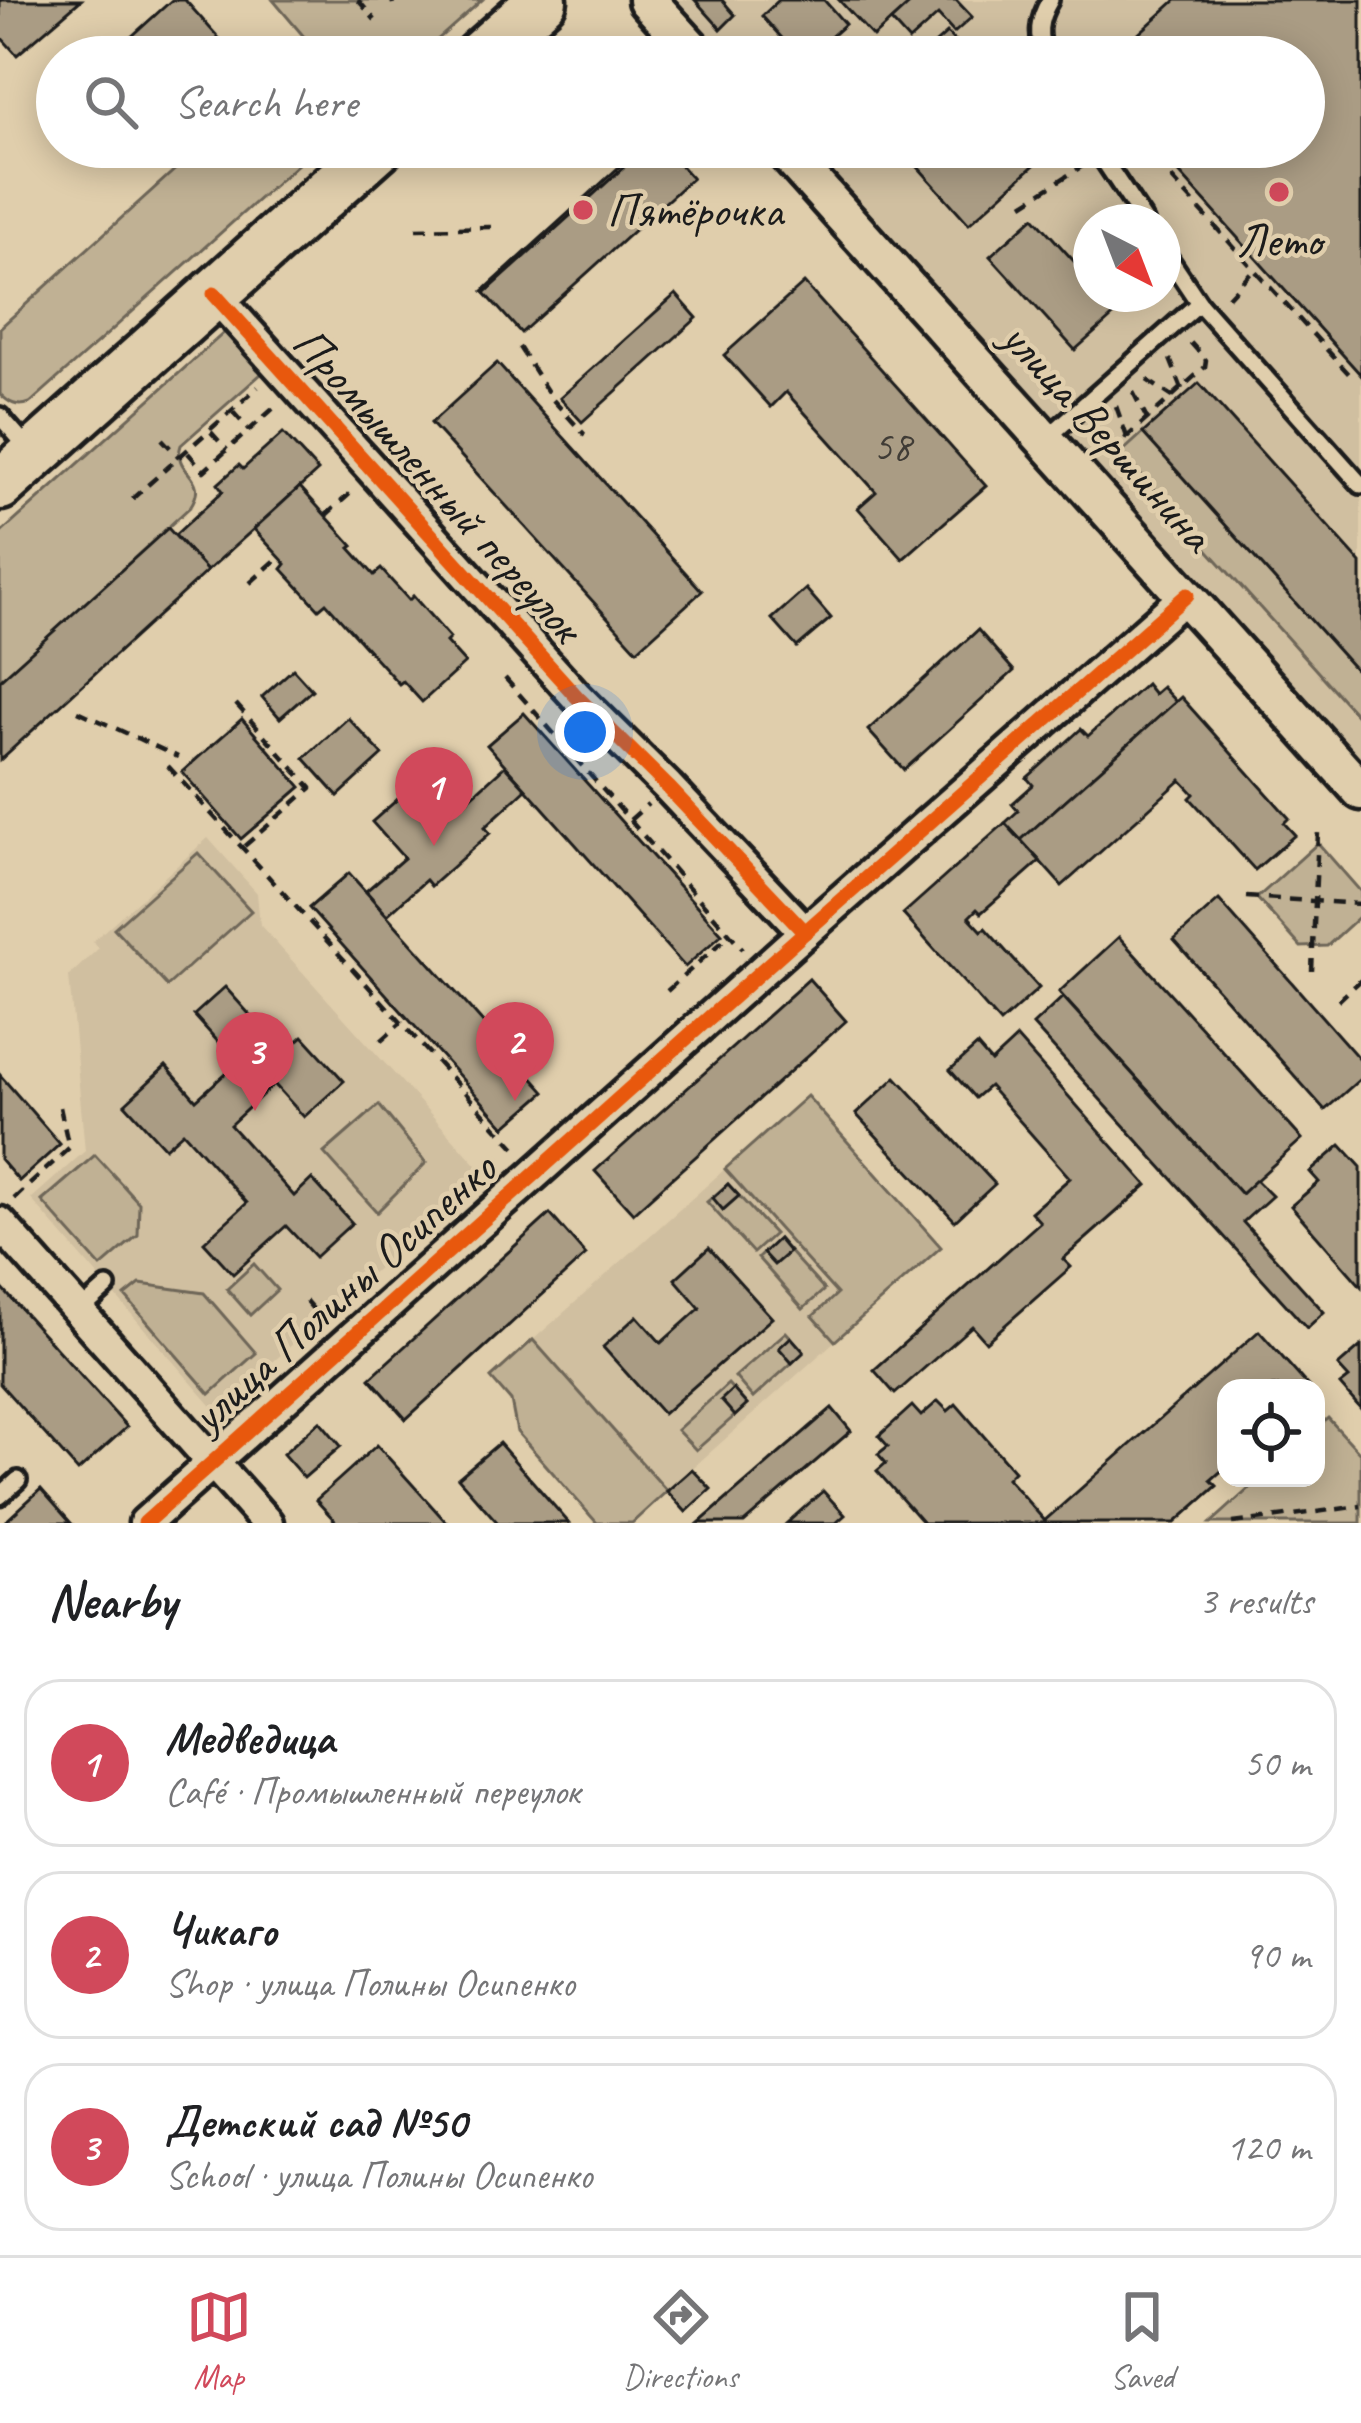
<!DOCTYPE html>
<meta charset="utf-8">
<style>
:root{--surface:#fff;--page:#f2f2f2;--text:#202124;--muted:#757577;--line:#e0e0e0;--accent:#d1495b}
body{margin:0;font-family:Caveat,sans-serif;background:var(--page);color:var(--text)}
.controls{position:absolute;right:36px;bottom:36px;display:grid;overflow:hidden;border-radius:24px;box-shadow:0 6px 30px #0003}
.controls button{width:108px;height:108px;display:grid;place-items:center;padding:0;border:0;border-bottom:3px solid var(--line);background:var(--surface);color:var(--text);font:60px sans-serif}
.compass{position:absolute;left:1073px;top:204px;width:108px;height:108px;border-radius:50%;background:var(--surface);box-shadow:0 6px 30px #0003;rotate:138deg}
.you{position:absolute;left:585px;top:732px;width:42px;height:42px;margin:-30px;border:9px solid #fff;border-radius:50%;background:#1a73e8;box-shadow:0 0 0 18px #1a73e833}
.badge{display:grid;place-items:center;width:78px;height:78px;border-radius:50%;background:var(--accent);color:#fff;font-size:39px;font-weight:700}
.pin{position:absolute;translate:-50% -99px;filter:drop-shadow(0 3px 6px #0008)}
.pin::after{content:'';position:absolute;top:63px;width:42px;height:36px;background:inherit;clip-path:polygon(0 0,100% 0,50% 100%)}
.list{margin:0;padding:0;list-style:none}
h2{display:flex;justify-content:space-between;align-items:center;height:156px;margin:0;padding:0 48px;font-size:51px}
h2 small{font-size:39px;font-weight:400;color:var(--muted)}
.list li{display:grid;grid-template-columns:78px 1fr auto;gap:36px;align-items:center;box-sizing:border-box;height:168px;margin:0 24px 24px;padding:0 24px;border:3px solid var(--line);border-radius:36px}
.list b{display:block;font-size:45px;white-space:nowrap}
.list p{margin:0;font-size:39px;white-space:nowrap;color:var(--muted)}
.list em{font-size:39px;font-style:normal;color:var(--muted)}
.icon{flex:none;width:66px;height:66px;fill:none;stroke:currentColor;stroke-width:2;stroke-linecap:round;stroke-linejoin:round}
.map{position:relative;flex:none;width:1361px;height:1523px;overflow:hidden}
.search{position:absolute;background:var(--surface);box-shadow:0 6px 30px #0003;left:36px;right:36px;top:36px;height:132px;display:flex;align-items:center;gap:30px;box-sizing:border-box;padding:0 42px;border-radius:66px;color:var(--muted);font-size:45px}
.sheet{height:732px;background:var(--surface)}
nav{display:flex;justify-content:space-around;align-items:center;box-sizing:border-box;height:168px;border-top:3px solid var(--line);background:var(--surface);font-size:33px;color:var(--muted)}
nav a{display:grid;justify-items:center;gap:6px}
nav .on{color:var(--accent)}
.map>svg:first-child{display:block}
</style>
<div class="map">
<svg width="1361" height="1523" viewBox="0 0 1361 1523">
<rect width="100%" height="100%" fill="#e0ceac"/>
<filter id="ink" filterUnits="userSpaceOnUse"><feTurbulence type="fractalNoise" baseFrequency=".00833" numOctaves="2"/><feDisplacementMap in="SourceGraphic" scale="24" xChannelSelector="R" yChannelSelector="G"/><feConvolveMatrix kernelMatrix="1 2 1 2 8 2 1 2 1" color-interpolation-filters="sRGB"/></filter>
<g filter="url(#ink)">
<g fill="#d0bfa0" fill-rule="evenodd">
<path d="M676 0H1361V760L810 147H1304V57H728ZM1091 222H1163V294H1091Z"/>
<path d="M208 838 257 893 260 925 484 1173 217 1412 31 1199 85 1151 69 976 99 948 93 941Z"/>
<path d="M725 1169 838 1295 814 1316 835 1341 667 1491 533 1340Z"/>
</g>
<g fill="#c0b194" stroke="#6e6658" stroke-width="3">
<path d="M273 0H482L418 57H299L311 45Z"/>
<path d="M200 147H317L30 403C17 408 9 403 0 394V328Z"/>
<path d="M226 331 262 373 181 445C171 474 212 475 190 507L0 681V534Z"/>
<path d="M1143 433 1361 676V720L1121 453Z"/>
<path d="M1318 843 1361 892V915L1327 946 1301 947 1257 898Z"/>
<path d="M198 853 251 911 167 986 114 928Z"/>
<path d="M807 1096 941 1247 835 1341 813 1316 837 1294 725 1169Z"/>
<path d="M379 1105 426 1163 377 1212 324 1153Z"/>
<path d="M95 1155 139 1203 138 1235 101 1267 42 1201Z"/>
<path d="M728 1184 774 1234 753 1253 707 1202Z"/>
<path d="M778 1239 824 1290 803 1309 758 1258Z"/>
<path d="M254 1264 277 1290 250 1315 227 1289Z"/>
<path d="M140 1284 204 1293 256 1353 210 1394 125 1296Z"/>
<path d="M786 1332 804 1352 753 1398 735 1377Z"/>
<path d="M533 1340 667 1491 632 1523H597L517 1432 511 1401 491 1378Z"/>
<path d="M728 1384 747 1405 696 1450 677 1430Z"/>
<path d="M1328 1418 1361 1454V1523H1211L1261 1478H1316V1429Z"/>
</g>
<g fill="#aa9c84" stroke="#1c1c1c" stroke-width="3">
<path d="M0 0H81L17 55 0 36Z"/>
<path d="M172 0H185L226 46 213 57H109Z"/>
<path d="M695 0H722L735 15 721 29Z"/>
<path d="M779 0H824L845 24 808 57H799L762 16Z"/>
<path d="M839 0H914L873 37Z"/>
<path d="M914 0H956L972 17 954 33 938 15 909 41 891 21Z"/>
<path d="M1176 0H1361V375L1156 147H1304V57H1113Z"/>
<path d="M947 33 969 57H920Z"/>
<path d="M641 147H646L485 293 483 291Z"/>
<path d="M646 147H664L692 178 521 333 485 293Z"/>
<path d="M900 147H1050L1052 149 969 224Z"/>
<path d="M1034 217 1091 280V294H1103L1119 311 1075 350 990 256Z"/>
<path d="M804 283 986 486 903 559 858 508 876 492 786 392 771 407 724 355Z"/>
<path d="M676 294 697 318 582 422 560 398Z"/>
<path d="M497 363 702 591 637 650 431 423Z"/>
<path d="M1199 383 1361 563V676L1143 433Z"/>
<path d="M283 433 318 471 207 571 175 535 223 491 218 484 239 465 243 469Z"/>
<path d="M300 487 353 546 350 548 374 575 381 569 409 600 413 596 450 638 446 642 465 663 422 702 403 681 399 684 326 603 319 609 282 569 286 564 254 529Z"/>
<path d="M168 528 207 571 0 760V680Z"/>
<path d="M806 589 831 618 797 647 772 619Z"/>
<path d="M978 630 1014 671 904 770 868 730Z"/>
<path d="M293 669 312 690 280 718 262 697Z"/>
<path d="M1146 684 1154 694 1162 687 1176 702 1021 840 1005 823 1018 811 1012 804 1033 785 1027 778 1081 729 1088 736Z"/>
<path d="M1181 697 1289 818 1284 823 1295 835 1255 870 1190 798 1194 794 1181 780 1062 886 1021 840Z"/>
<path d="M524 713 722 934 685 967 487 745Z"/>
<path d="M348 718 383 755 338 796 304 758Z"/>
<path d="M242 719 301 787 241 839 182 772Z"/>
<path d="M505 766 526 789 485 827 490 833 460 860 431 886 426 880 387 915 366 891 404 858 372 822 434 767 465 802Z"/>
<path d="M1005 823 1040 861 981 913 977 909 969 917 982 931 985 928 1039 988 1000 1023 903 914Z"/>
<path d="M349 873 545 1092 505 1127 309 908Z"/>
<path d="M1219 900 1361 1061V1078L1325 1110 1174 940Z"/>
<path d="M1119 937 1302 1139 1241 1194 1059 992Z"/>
<path d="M809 979 846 1021 633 1213 595 1171Z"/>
<path d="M225 987 284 1053 303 1036 344 1081 304 1117 274 1084 230 1125 294 1196 312 1179 352 1223 315 1257 286 1226 233 1274 204 1242 247 1203 183 1132 165 1148 125 1104 166 1066 196 1100 237 1063 194 1015Z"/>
<path d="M1063 997 1241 1194 1256 1180 1272 1196 1243 1222 1324 1312 1307 1328 1033 1025Z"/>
<path d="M1017 1038 1147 1185 1063 1259 1071 1267 986 1342 972 1326 895 1394 874 1370 1040 1222 1031 1212 1070 1178 989 1086 975 1098 950 1070 977 1046 991 1062Z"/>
<path d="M0 1075 60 1144 19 1181 0 1159Z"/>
<path d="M896 1077 995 1184 955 1221 856 1114Z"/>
<path d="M1341 1145 1361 1167V1286L1291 1206 1319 1182 1310 1172Z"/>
<path d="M728 1184 739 1196 723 1210 713 1198Z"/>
<path d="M550 1214 586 1255 406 1419 370 1378Z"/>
<path d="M778 1239 789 1252 774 1265 763 1253Z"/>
<path d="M709 1248 772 1318 663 1414 603 1347 637 1316 661 1343 700 1308 675 1279Z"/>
<path d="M0 1286 127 1427 78 1471 0 1384Z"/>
<path d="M1259 1331 1308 1386 1226 1388V1467L1211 1480 1217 1486 1175 1523H1042Z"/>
<path d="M791 1337 804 1352 792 1363 779 1348Z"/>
<path d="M1361 1346V1409L1340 1385 1349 1378 1338 1366Z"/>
<path d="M733 1389 747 1405 735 1416 721 1400Z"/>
<path d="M938 1401 948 1411 956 1404 1014 1471 1007 1478 1045 1521 1042 1523H923L877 1471 886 1463 878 1454 888 1446 879 1436 912 1406 921 1416Z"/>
<path d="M832 1408 851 1431 744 1523H699Z"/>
<path d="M320 1421 341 1446 304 1478 283 1454Z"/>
<path d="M499 1443 569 1523H498L458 1478Z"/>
<path d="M377 1445 447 1523H337L316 1500Z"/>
<path d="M692 1469 711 1489 686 1512 667 1491Z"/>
<path d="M41 1489 71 1523H4Z"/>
<path d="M823 1491 845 1515 836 1523H787Z"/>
</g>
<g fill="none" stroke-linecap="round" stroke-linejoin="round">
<g stroke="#1c1c1c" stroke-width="24">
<g id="service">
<path d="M1046 57C1036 36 1038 20 1050 0"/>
<path d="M1095 147 1145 222"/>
<path d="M1163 249 1199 303 1361 485"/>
<path d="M0 416 28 448"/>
<path d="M1046 439 1199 303"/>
<path d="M79 1312 107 1287"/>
<path d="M0 1496 18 1480"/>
</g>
</g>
<g stroke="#1c1c1c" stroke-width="39">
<g id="minor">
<path d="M214 294 577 697 668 787 805 932"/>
<path d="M0 1223 267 1523"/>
<path d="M145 1523 805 932 1187 595"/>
</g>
</g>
<g stroke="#1c1c1c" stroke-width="45">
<g id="tertiary">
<path d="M647 0 699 57"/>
<path d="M781 147 1361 791"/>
</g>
</g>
<g stroke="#1c1c1c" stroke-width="57">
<g id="primary">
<path d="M478 57 542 0"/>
<path d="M0 485 378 147"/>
</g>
</g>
<g stroke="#1c1c1c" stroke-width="4.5" stroke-dasharray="12 9" stroke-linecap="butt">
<path d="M358 0 375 20"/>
<path d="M392 0 393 4"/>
<path d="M616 57 618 48"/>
<path d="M565 147 572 155"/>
<path d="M1143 147 1349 374"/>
<path d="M1023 204 1084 165"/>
<path d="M416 229 493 227"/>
<path d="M1228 297 1253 270"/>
<path d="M1110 301 1116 294"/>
<path d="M519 347 553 400 585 435"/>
<path d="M1170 359 1182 389"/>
<path d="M1147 380 1173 397"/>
<path d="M1133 392 1147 419"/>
<path d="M1116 406 1127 437"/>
<path d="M233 412 249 430"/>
<path d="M211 432 227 450"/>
<path d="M162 439 179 457"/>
<path d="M188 453 204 471 276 406"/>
<path d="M1109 453 1205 367 1206 360 1189 341"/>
<path d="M132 499 258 387"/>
<path d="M325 516 353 491"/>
<path d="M250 583 279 557"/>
<path d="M505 678 743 949"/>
<path d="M236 704 311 788 241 849"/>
<path d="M78 711 178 757"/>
<path d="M168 766 518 1151"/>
<path d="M630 820 648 804"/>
<path d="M1246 897 1361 904"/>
<path d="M1312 971 1318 832"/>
<path d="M667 991 730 934"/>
<path d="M1338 1001 1361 980"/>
<path d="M381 1041 401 1023"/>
<path d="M14 1199 69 1148 60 1107"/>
<path d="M306 1301 326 1324"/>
<path d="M1233 1523 1361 1506"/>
</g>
<use href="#service" stroke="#e0ceac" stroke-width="15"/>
<use href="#minor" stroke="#e0ceac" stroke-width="30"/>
<use href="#tertiary" stroke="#e0ceac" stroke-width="36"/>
<use href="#primary" stroke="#e0ceac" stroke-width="48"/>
<g stroke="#e0ceac" stroke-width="22">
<g id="cycleway">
<path d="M214 294 577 697 668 787 805 932"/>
<path d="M145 1523 805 932 1187 595"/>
</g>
</g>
<use href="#cycleway" stroke="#e8590c" stroke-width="15"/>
</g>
</g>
<g fill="#d1495b" stroke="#e0ceac" stroke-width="4.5">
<circle cx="1279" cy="192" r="12"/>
<circle cx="583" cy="210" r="12"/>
</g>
<g text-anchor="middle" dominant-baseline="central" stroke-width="9" stroke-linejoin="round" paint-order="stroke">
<g font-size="42" fill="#403c36">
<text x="892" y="446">58</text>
</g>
<g font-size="48" fill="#1c1c1c" stroke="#e0ceac" text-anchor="start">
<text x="607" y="210">Пятёрочка</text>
<text x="1279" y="240" text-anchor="middle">Лето</text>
</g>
<g font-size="48" fill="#1c1c1c" stroke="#e0ceac">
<text transform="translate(1108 436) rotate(48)">улица Вершинина</text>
<text transform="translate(438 484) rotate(48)">Промышленный переулок</text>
<text transform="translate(343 1292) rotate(-42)">улица Полины Осипенко</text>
</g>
</g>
</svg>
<div class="controls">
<button><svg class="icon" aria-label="locate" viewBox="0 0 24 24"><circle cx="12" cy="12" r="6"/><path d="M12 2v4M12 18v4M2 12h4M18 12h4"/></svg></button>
</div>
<svg class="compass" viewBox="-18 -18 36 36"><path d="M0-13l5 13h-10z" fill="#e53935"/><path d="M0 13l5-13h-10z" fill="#757577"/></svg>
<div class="you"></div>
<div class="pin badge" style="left:434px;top:846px">1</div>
<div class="pin badge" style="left:515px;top:1101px">2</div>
<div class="pin badge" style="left:255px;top:1111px">3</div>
<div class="search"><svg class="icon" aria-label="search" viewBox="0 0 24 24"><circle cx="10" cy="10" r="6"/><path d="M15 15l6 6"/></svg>Search here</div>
</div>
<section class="sheet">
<h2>Nearby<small>3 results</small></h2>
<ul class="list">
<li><span class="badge">1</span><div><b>Медведица</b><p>Café · Промышленный переулок</p></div><em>50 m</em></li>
<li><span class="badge">2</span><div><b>Чикаго</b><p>Shop · улица Полины Осипенко</p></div><em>90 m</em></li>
<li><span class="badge">3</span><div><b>Детский сад №50</b><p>School · улица Полины Осипенко</p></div><em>120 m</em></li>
</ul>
</section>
<nav>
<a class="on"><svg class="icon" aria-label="map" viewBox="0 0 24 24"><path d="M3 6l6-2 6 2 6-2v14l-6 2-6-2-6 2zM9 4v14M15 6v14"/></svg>Map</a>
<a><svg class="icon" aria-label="directions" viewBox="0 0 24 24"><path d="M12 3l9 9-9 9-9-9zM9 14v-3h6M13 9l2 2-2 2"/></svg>Directions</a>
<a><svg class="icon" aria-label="saved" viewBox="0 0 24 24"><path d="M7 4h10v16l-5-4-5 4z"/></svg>Saved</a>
</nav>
